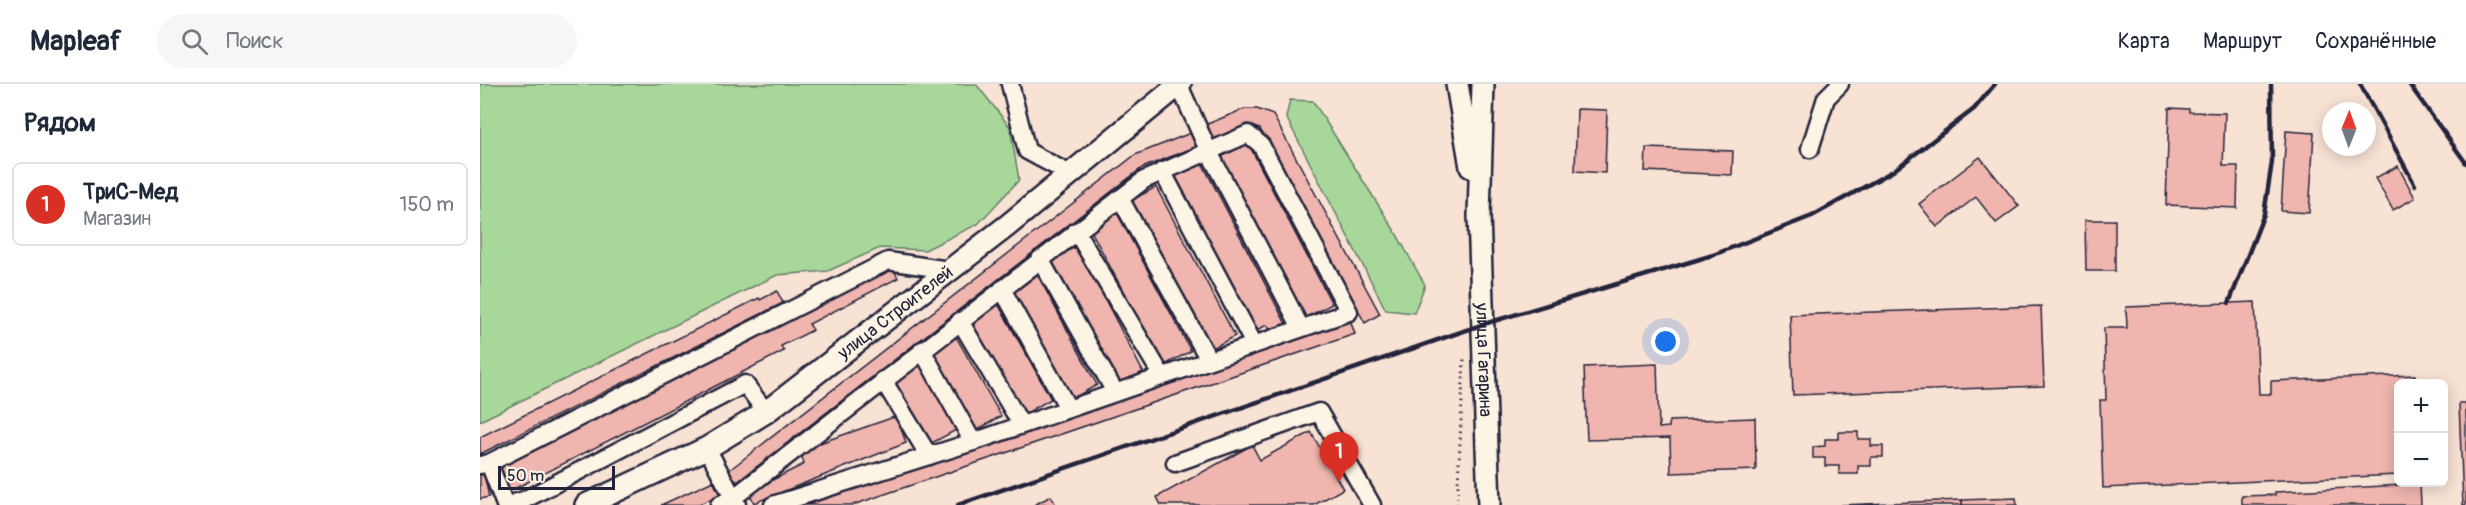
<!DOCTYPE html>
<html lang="ru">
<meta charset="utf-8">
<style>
:root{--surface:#fff;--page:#f6f6f7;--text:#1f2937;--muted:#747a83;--line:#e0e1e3;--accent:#d93025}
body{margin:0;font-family:Pangolin,sans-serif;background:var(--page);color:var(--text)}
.controls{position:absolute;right:18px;bottom:18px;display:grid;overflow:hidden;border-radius:9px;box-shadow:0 3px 15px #0003}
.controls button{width:54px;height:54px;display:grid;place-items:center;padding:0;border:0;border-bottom:2px solid var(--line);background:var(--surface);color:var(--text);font:30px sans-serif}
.compass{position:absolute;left:1842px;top:18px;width:54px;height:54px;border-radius:50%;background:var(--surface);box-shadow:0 3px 15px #0003;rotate:1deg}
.scale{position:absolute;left:18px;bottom:15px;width:117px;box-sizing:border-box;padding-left:6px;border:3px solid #22223b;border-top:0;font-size:16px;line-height:21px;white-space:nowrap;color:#22223b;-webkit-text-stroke:4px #fcf5e5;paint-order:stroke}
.you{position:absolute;left:1186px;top:258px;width:21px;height:21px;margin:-15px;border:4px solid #fff;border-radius:50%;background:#1a73e8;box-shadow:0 0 0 9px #1a73e833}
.badge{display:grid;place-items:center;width:39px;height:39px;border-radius:50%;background:var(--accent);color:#fff;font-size:20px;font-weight:700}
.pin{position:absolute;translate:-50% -50px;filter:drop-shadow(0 2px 3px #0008)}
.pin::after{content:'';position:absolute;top:32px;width:21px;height:18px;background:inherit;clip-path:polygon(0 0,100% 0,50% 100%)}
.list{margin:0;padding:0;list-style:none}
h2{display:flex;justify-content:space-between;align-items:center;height:78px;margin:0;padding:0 24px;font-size:26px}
h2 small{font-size:20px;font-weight:400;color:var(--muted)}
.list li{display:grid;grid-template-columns:39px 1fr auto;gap:18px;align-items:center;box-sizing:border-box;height:84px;margin:0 12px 12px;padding:0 12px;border:2px solid var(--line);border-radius:9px}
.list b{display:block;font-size:22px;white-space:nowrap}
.list p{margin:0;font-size:20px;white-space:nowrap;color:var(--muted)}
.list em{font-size:20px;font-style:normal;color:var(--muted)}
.icon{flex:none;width:33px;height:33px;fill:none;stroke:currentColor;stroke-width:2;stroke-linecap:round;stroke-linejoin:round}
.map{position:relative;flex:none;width:1986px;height:421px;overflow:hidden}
header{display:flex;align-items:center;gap:36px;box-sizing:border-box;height:84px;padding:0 30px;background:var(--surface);border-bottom:2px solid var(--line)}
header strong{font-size:28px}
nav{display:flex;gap:33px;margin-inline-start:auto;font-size:21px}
.search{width:420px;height:54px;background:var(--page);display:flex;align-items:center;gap:15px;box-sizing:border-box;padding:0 21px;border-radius:33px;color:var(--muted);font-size:22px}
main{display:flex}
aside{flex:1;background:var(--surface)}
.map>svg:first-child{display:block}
</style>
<header>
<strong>Mapleaf</strong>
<div class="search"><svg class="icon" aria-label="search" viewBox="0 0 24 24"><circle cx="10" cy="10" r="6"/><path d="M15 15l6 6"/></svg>Поиск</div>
<nav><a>Карта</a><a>Маршрут</a><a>Сохранённые</a></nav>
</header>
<main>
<aside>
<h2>Рядом<small></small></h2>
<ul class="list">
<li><span class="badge">1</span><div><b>ТриС-Мед</b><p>Магазин</p></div><em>150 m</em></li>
</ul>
</aside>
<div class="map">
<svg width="1986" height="421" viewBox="0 0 1986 421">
<rect width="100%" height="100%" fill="#f8e2d4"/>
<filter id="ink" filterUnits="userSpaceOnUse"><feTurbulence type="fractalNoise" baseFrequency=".0167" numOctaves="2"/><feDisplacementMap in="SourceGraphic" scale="12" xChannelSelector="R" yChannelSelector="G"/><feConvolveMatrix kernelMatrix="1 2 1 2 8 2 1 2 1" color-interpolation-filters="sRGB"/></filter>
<g filter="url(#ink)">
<g fill="#a7d899" stroke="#647d6a" stroke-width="1.5">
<path d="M0 0H496L530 43 539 96 498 140 445 166 400 164 348 187 297 191 0 337Z"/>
<path d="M810 16 833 17 916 149 945 201 934 229 906 226 806 33Z"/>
</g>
<g fill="#f0b5ae" stroke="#22223b" stroke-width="1.5">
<path d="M1689 24 1709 25V28L1745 29 1743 82H1758L1757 124 1686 121Z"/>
<path d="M764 25H777L793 31 900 230 885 239 780 45 768 42 731 57 725 41Z"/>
<path d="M1097 25 1127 26 1125 89 1095 87Z"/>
<path d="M1806 47 1834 49 1829 129 1801 127Z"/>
<path d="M713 48 718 62 662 84 257 398 248 387 655 71Z"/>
<path d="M768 59 852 220 825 234 741 73Z"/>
<path d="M1166 64 1253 67 1252 91 1165 87Z"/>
<path d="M1500 73 1539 122 1516 139 1496 113 1457 143 1439 120Z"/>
<path d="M721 77 806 240 791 248 787 241 775 247 694 91Z"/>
<path d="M1918 82 1935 114 1913 126 1895 94Z"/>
<path d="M676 103 755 252 729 266 650 117Z"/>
<path d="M637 129 711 267 683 282 609 143Z"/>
<path d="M1605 136H1635V187H1606Z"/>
<path d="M597 162 663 288 638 301 571 176Z"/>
<path d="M412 182 418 194 329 240 333 246 301 262 304 267 30 407 18 383Z"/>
<path d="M557 190 617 301 590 316 530 205Z"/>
<path d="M297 207 303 219 0 370V353L279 214 280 216Z"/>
<path d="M1775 218 1779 310H1791V297L1935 291V300H1918V391L1623 404 1620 316H1626L1624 244H1647L1646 223Z"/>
<path d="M518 220 571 315 543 331 489 237Z"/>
<path d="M1561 222 1564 302 1313 311 1310 231Z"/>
<path d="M870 236 875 250 373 421H326Z"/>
<path d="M475 251 521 332 496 347 450 266Z"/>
<path d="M441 280 478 345 450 360 413 296Z"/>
<path d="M1177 280 1179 344 1189 343V337L1275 334 1276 386 1191 389 1190 354 1107 356 1104 283Z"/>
<path d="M1979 319H1986V421H1983Z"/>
<path d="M417 332 426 359 274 419 269 408 324 380 321 370 337 360Z"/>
<path d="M831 348 863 405 834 421H681L677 413 772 361 780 376Z"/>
<path d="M1359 348H1378V355H1391V362H1403V373H1391V382H1378V390H1359V382H1345V374H1333V363L1345 362V355H1359Z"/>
<path d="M4 390 9 413 0 415V391Z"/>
<path d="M233 397 240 411 217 421H181Z"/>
<path d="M1940 400 1941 421H1762V412L1795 411V408Z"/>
<path d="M571 412 576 421H554Z"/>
<path d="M1536 414 1537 421H1482V416Z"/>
<path d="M1482 416V421H1360Z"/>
</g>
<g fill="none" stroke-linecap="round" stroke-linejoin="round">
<g stroke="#22223b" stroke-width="21">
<g id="minor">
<path d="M530 0 547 67 590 90"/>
<path d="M699 1 729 68 821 244"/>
<path d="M1330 65 1346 14 1360 0"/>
<path d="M682 87 774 260"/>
<path d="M640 114 729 276"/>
<path d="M596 147 682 292"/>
<path d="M560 175 635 308"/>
<path d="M522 205 588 324"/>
<path d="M480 237 541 340"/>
<path d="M442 266 493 358"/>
<path d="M403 296 449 372"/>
<path d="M227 364 257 421"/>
<path d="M9 379 25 421"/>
<path d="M695 379 839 328 892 421"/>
<path d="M0 381 9 379 408 177 469 186"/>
<path d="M28 421 44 416 265 300 286 328"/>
<path d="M239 421 253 414 664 96 768 50 781 61 869 228 493 358 293 421"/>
</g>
</g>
<g stroke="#22223b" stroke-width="26">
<g id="major">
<path d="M977 0 991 83"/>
<path id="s1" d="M1003 0 999 131 1009 421"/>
<path id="s2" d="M106 421 227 364 286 328 527 142 700 0"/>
</g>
</g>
<path stroke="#22223b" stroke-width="3" stroke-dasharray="1.5 4.5" stroke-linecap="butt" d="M977 421 984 274"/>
<use href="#minor" stroke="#fcf5e5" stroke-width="16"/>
<use href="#major" stroke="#fcf5e5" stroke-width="21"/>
<g stroke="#22223b" stroke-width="4.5">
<path d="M1880 0 1935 101"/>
<path d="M1929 0 1986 79"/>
<path d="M1749 219 1784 130 1792 78 1791 0"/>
<path d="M478 421 1004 240 1233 171 1332 132 1413 87 1494 25 1515 0"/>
</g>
</g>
</g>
<g text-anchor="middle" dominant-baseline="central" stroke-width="5" stroke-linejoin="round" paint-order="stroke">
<g font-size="18" fill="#22223b" stroke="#fcf5e5">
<text stroke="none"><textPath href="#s2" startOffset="366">улица Строителей</textPath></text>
<text stroke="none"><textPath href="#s1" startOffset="276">улица Гагарина</textPath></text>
</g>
</g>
</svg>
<div class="controls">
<button>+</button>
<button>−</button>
</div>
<svg class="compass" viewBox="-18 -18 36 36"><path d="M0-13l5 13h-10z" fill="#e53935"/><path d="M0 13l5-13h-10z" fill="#747a83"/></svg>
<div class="scale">50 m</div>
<div class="you"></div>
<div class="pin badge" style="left:859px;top:398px">1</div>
</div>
</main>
